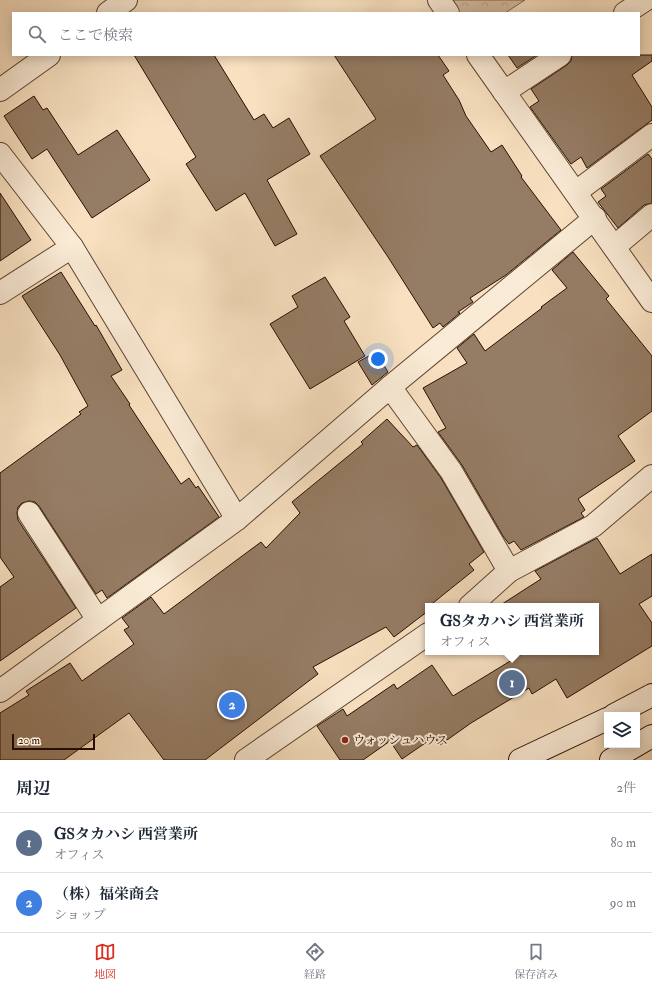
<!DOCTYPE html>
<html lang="ja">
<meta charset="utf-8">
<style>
:root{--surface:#fff;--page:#f2f2f3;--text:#1f2937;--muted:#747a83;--line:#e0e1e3;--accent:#d93025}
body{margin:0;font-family:"IM FELL Double Pica","Noto Serif JP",serif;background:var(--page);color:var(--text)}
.controls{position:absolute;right:12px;bottom:12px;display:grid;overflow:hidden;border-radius:0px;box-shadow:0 2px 10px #0003}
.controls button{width:36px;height:36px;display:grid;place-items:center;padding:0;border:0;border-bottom:1px solid var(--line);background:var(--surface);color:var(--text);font:20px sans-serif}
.scale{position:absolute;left:12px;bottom:10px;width:83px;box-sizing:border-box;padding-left:4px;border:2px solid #290f01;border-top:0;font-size:11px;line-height:14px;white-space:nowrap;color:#290f01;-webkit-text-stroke:3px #faebd6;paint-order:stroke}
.you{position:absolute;left:378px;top:359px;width:14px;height:14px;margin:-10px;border:3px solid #fff;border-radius:50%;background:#1a73e8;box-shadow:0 0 0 6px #1a73e833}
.badge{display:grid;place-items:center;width:26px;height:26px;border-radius:50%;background:var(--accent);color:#fff;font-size:13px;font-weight:700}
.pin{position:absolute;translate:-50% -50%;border:2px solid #fff;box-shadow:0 1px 4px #0006}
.popup{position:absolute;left:425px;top:603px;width:174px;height:52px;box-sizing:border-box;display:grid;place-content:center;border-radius:0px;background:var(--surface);filter:drop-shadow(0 1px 3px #0005);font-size:13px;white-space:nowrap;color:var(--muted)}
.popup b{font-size:15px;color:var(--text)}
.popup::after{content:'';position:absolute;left:50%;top:100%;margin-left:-8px;border:8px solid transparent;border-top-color:var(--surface)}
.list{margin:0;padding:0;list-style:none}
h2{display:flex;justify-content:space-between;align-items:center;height:52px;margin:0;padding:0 16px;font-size:17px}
h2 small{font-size:13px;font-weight:400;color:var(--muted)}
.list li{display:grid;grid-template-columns:26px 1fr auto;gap:12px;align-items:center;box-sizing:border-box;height:60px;padding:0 16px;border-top:1px solid var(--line)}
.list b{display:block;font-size:15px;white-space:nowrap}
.list p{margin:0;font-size:13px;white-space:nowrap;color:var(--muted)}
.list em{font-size:13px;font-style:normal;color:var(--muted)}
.icon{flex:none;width:22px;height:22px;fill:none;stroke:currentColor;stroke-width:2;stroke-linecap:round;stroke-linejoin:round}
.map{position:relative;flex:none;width:652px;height:760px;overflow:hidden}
.search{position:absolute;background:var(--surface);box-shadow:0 2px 10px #0003;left:12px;right:12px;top:12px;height:44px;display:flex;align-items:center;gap:10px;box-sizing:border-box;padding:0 14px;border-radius:0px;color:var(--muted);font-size:15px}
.sheet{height:172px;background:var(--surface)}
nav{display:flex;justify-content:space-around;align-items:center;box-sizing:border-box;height:56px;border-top:1px solid var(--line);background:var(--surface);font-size:11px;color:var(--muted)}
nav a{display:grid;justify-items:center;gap:2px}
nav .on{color:var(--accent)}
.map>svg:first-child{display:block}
</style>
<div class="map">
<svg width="652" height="760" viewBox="0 0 652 760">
<defs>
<pattern id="park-crowns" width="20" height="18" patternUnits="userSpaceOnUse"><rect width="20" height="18" fill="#d5bca0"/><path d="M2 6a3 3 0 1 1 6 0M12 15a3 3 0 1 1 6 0" fill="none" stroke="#b7a088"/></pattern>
</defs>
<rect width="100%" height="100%" fill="#f8e0c0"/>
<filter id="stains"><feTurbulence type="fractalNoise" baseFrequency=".005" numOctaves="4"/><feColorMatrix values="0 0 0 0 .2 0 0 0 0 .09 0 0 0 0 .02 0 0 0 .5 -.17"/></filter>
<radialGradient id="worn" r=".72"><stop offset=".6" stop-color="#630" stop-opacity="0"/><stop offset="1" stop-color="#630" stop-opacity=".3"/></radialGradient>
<path fill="url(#park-crowns)" stroke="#7f6650" d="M449 0H525L505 13H458Z"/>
<g fill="#957c64" stroke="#290f01">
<path d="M134 55H214L254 120 264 114 273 128 289 118 310 154 267 180 297 234 275 246 245 193 216 211 186 164 196 157Z"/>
<path d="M334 55H438L449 71 443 75 459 100 466 116 491 152 502 145 522 176 521 177 561 230 506 275 470 298 473 302 458 312 460 313 443 327 440 323 433 328 388 257 320 156 376 119Z"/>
<path d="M508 55H537L517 68Z"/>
<path d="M572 55H652V61L632 75 652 107V120L587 168 581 157 571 164 530 107 539 101 531 89 567 65 571 61Z"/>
<path d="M34 96 43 110 47 108 78 155 117 130 150 180 92 218 47 149 32 159 4 116Z"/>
<path d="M648 154 652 159V203L644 205 618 228 598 202 606 196 601 189Z"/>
<path d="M0 193 31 240 0 261Z"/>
<path d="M573 252 609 296 606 299 652 356V411L618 436 635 461 578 499 585 510 581 513 584 517 521 550 514 541 509 544 503 536 462 465 438 432 446 428 423 388 467 363 457 348 474 334 485 351 542 308 541 307 567 288 552 270Z"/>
<path d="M61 272 95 326 96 325 122 370 111 376 130 404 129 405 181 484 189 478 196 488 198 486 219 517 107 598 102 590 96 594 39 506 35 502 29 501 22 503 18 507 17 513 18 520 76 608 0 661V587L14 577 0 557V473L81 414 79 412 88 406 60 355 22 296Z"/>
<path d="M325 277 350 317 344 321 365 356 310 389 270 324 298 307 292 296Z"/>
<path d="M376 352 388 372 372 385 358 362Z"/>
<path d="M387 419 413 447 417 445 441 478 484 552 469 564 474 570 433 603 435 606H428V611L394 637 386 627 313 667 318 674 205 760H164L129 713 64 760H0V713L29 695 26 691 70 663 82 681 134 644 124 630 129 627 122 618 151 597 164 614 261 542 266 548 300 513 292 502 363 444 361 442Z"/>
<path d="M597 538 620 574 652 554V596L639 604 652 623V646L567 698 556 679 532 694 529 688 471 723 440 745 434 737 402 759 390 741 363 760H340L317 726 343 709 347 716 394 684 397 689 432 665 453 696 525 652H596V606H499L541 579 535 571Z"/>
</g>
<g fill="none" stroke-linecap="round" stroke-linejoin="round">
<g stroke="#5d4331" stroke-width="24">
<g id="street">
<path d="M439 0 448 13"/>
<path d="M108 13 126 0"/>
<path d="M625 13 645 0"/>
<path d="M478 55 652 301"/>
<path d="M0 90 49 55"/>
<path d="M504 92 560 55"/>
<path d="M0 154 72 247 237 519"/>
<path d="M576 192 652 135"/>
<path d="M614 247 652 215"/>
<path d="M0 293 72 247"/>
<path d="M390 387 451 471 509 571"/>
<path d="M29 513 98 620"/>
<path d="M470 606 509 571 593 526 652 476"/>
<path d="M0 691 237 519 390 387 595 218"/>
<path d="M246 760 428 634"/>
</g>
</g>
<g stroke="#290f01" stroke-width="24">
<g id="secondary">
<path d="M614 715 652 695"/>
<path d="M520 760 607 719"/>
<path d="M611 760 652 736"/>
</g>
</g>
<use href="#street" stroke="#faebd6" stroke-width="22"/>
<use href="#secondary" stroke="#faebd6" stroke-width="22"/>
</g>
<circle fill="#8f2418" stroke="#faebd6" stroke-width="1.5" cx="345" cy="740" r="4"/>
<g text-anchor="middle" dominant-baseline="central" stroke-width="4" stroke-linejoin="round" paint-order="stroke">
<g font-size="12" fill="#290f01" stroke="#faebd6" text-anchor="start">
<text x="353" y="740">ウォッシュハウス</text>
</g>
</g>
<rect width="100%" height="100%" filter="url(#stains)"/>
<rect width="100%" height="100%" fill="url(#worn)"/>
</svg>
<div class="controls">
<button><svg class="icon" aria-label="layers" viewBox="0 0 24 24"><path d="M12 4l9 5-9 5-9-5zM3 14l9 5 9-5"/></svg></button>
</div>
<div class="scale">20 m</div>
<div class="you"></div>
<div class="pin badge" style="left:512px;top:683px;background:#5c6f8a">1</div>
<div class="popup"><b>GSタカハシ 西営業所</b>オフィス</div>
<div class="pin badge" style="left:232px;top:705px;background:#3f7fe0">2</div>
<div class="search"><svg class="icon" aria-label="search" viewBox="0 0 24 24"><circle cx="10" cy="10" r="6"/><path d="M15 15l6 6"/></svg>ここで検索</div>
</div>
<section class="sheet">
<h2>周辺<small>2件</small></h2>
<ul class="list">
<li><span class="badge" style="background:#5c6f8a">1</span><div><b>GSタカハシ 西営業所</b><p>オフィス</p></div><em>80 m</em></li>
<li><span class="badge" style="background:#3f7fe0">2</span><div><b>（株）福栄商会</b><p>ショップ</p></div><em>90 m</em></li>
</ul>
</section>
<nav>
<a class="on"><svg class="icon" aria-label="map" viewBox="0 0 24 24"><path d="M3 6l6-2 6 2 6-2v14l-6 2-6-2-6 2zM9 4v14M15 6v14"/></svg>地図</a>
<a><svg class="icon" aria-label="directions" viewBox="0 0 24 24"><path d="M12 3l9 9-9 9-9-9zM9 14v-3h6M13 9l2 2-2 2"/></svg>経路</a>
<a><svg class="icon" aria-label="saved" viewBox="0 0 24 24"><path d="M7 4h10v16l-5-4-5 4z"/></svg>保存済み</a>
</nav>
